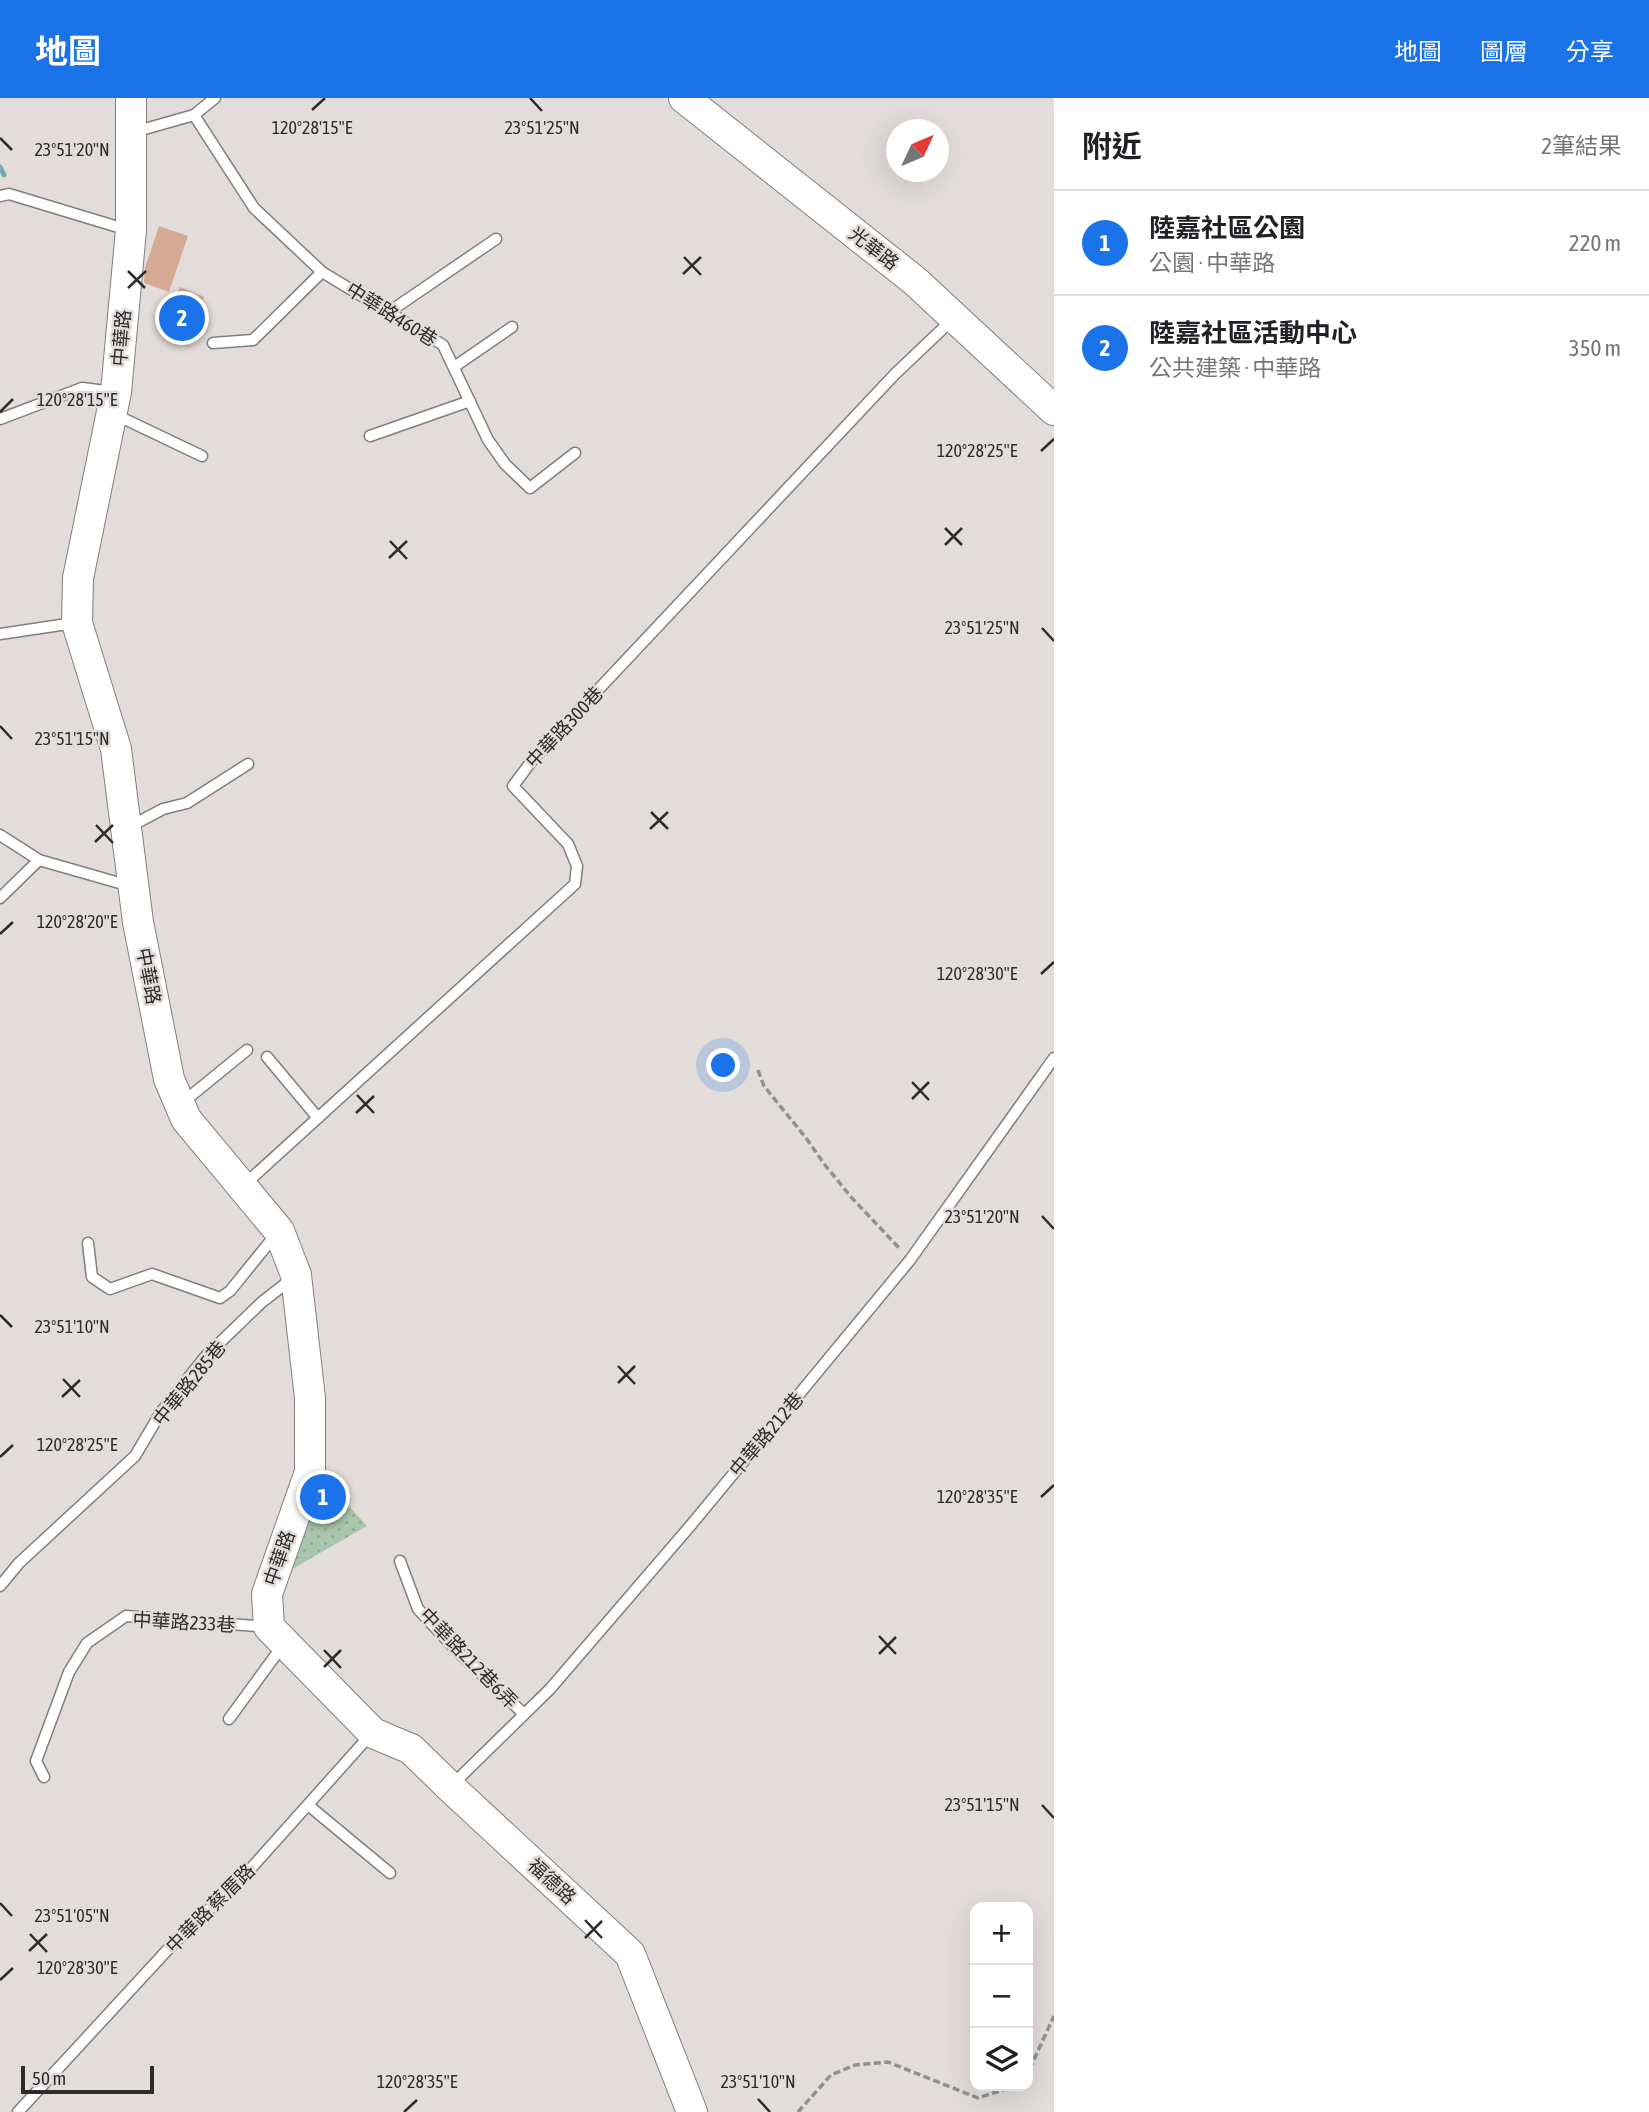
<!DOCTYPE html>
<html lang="zh-TW">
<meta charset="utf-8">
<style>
:root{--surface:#fff;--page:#f6f6f6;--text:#202124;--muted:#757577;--line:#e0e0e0;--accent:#1a73e8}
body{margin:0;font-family:"Asap Condensed","Noto Sans TC",sans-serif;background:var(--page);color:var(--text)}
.controls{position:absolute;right:21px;bottom:21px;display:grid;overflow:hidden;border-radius:14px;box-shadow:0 7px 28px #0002}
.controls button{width:63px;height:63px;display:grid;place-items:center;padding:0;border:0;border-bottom:2px solid var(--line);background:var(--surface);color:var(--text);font:35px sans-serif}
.compass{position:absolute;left:886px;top:21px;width:63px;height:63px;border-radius:50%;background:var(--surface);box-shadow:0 7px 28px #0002;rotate:46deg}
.scale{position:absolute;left:21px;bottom:18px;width:133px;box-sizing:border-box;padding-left:7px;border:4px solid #2d2b2b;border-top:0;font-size:19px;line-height:24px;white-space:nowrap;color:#2d2b2b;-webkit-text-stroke:5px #e2dddb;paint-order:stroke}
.you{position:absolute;left:724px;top:968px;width:24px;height:24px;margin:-18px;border:5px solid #fff;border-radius:50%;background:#1a73e8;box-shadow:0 0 0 10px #1a73e833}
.badge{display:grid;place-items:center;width:46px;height:46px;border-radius:50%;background:var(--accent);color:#fff;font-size:23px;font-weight:700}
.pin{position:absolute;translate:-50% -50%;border:4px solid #fff;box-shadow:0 2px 7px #0006}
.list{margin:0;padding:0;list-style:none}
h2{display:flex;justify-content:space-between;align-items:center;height:91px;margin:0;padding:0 28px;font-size:30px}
h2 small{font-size:23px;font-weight:400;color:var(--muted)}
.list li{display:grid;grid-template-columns:46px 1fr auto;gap:21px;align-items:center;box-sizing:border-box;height:105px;padding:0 28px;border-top:2px solid var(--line)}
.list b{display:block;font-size:26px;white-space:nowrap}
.list p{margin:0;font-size:23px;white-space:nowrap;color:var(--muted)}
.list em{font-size:23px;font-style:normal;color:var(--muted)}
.icon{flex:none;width:38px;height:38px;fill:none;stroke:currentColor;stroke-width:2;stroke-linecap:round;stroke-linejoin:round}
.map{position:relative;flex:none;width:1054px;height:2014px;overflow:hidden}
header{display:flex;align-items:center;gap:42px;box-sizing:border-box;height:98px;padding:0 35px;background:var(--accent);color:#fff}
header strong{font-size:33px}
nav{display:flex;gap:38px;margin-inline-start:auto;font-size:24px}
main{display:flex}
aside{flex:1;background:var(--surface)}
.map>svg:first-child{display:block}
</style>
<header>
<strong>地圖</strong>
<nav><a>地圖</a><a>圖層</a><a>分享</a></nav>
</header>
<main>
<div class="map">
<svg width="1054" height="2014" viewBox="0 0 1054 2014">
<defs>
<pattern id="grass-dots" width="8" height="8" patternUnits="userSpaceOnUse" patternTransform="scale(1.75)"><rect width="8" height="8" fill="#a9c6ac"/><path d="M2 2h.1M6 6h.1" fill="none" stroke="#92aa94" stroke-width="1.8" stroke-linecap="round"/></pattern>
</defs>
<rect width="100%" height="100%" fill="#e2dddb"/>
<path fill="url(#grass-dots)" d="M315 1371 367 1428 275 1481Z"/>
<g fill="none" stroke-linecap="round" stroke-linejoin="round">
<path stroke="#72aab4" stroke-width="5" d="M0 69 4 77"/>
</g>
<g fill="#d6a995">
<path d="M159 128 188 138 169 194 144 185 145 170Z"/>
<path d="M180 189 204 199 189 240 164 230Z"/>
</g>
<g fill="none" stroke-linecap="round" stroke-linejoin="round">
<g stroke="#827e7c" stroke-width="13">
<g id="lane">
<path d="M194 17 254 110 322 174 443 247 488 342 505 366 530 390 575 355"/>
<path d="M134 34 194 17 215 0"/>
<path d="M0 98 9 96 128 132"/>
<path d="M389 214 496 141"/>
<path d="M213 245 253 242 322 174"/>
<path d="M454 269 512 229"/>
<path d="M114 316 202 358"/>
<path d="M0 321 82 290 114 294"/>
<path d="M370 338 470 303"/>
<path d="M0 536 74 525"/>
<path d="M129 729 163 711 187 705 248 666"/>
<path d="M0 737 39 762 130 788"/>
<path d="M0 800 39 762"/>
<path d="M267 959 318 1020"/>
<path d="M182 1005 247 952"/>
<path d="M244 1087 575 786 577 768 568 746 513 688 534 660 895 276 954 220"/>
<path d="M88 1145 92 1179 110 1191 152 1176 220 1200 230 1193 277 1135"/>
<path d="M400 1463 418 1511 458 1554 524 1616"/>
<path d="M0 1488 19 1465 135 1358 161 1314 205 1259 262 1204 293 1180"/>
<path d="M229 1621 283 1547"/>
<path d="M44 1679 36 1663 69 1574 87 1545 126 1518 268 1529"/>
<path d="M452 1687 550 1591 691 1427 910 1162 1054 960"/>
<path d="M308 1707 390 1775"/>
<path d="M18 2014 171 1848 246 1776 372 1635"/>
</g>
</g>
<g stroke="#827e7c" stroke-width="32">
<g id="secondary">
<path d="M131 0V132L116 294 78 480 77 525 116 651 138 824 169 981 186 1021 279 1133 296 1177 310 1300V1374L267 1496 269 1529 373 1635 411 1651 450 1689 630 1856 692 2014"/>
<path d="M684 0 915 183 1054 312"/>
</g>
</g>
<g stroke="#94908f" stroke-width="3.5" stroke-dasharray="7 3.5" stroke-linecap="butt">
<path d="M758 972 764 988 806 1040 825 1067 851 1099 901 1152"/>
<path d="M1028 1970 1032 1966 1054 1918"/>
<path d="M798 2014 831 1977 855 1967 888 1964 978 2000 1003 1992 1008 1988"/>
</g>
<use href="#lane" stroke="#fff" stroke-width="10"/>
<use href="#secondary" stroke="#fff" stroke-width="30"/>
</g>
<path fill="none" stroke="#2d2b2b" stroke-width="2.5" d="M530 0 542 13M312 12 325 0M0 40 12 52M684 159 701 177M128 173 145 190M683 176 701 159M128 190 146 173M0 314 13 301M1041 353 1054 341M945 430 962 447M390 443 407 461M945 447 962 430M389 460 407 443M1042 530 1054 543M0 628 12 641M651 714 668 731M96 727 113 745M650 731 668 714M95 744 113 727M0 836 13 824M1041 876 1054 864M912 984 929 1002M357 997 374 1015M912 1001 929 984M356 1015 374 998M1042 1118 1054 1131M0 1217 12 1229M618 1268 635 1286M63 1281 80 1299M618 1285 635 1268M62 1299 80 1282M0 1359 13 1347M1041 1399 1054 1387M879 1538 896 1556M324 1552 341 1570M879 1556 896 1539M324 1569 341 1552M1042 1707 1054 1720M0 1805 12 1818M585 1822 602 1840M30 1836 47 1854M585 1840 602 1823M29 1853 47 1836M0 1882 13 1870M758 2001 770 2014M404 2014 417 2002"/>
<g text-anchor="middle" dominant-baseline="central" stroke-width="5" stroke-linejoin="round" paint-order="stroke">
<g font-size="19" fill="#2d2b2b" stroke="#e2dddb">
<text transform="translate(874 150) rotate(38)">光華路</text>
<text transform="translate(392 216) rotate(32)">中華路460巷</text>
<text transform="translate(121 240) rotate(-85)">中華路</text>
<text transform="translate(564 629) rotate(-47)">中華路300巷</text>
<text transform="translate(149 878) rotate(79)">中華路</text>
<text transform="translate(189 1285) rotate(-51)">中華路285巷</text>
<text transform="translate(766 1336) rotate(-50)">中華路212巷</text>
<text transform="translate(279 1460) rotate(-71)">中華路</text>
<text transform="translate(184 1524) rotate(3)">中華路233巷</text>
<text transform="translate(469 1560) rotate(46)">中華路212巷6弄</text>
<text transform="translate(552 1783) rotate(43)">福德路</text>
<text transform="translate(210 1810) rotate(-45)">中華路 蔡厝路</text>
</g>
</g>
<g font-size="18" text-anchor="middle" fill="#2d2b2b" stroke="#e2dddb" stroke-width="5" stroke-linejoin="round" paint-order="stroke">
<text x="312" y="36">120°28'15"E</text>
<text x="542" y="36">23°51'25"N</text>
<text x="72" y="58">23°51'20"N</text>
<text x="77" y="308">120°28'15"E</text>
<text x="977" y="359">120°28'25"E</text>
<text x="982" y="536">23°51'25"N</text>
<text x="72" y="647">23°51'15"N</text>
<text x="77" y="830">120°28'20"E</text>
<text x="977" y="882">120°28'30"E</text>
<text x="982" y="1125">23°51'20"N</text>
<text x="72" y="1235">23°51'10"N</text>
<text x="77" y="1353">120°28'25"E</text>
<text x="977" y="1405">120°28'35"E</text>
<text x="982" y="1713">23°51'15"N</text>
<text x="72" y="1824">23°51'05"N</text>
<text x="77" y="1876">120°28'30"E</text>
<text x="758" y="1990">23°51'10"N</text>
<text x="417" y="1990">120°28'35"E</text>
</g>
</svg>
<div class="controls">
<button>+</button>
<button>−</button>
<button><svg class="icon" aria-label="layers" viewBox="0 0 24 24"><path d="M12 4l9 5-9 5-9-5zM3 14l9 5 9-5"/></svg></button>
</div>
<svg class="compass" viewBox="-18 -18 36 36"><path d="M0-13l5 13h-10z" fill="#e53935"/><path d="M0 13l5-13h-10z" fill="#757577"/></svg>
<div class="scale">50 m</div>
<div class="you"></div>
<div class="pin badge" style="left:323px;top:1399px">1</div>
<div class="pin badge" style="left:182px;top:220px">2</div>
</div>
<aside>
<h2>附近<small>2筆結果</small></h2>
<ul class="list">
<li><span class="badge">1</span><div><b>陸嘉社區公園</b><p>公園 · 中華路</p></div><em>220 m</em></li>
<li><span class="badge">2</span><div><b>陸嘉社區活動中心</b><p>公共建築 · 中華路</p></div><em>350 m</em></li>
</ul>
</aside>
</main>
